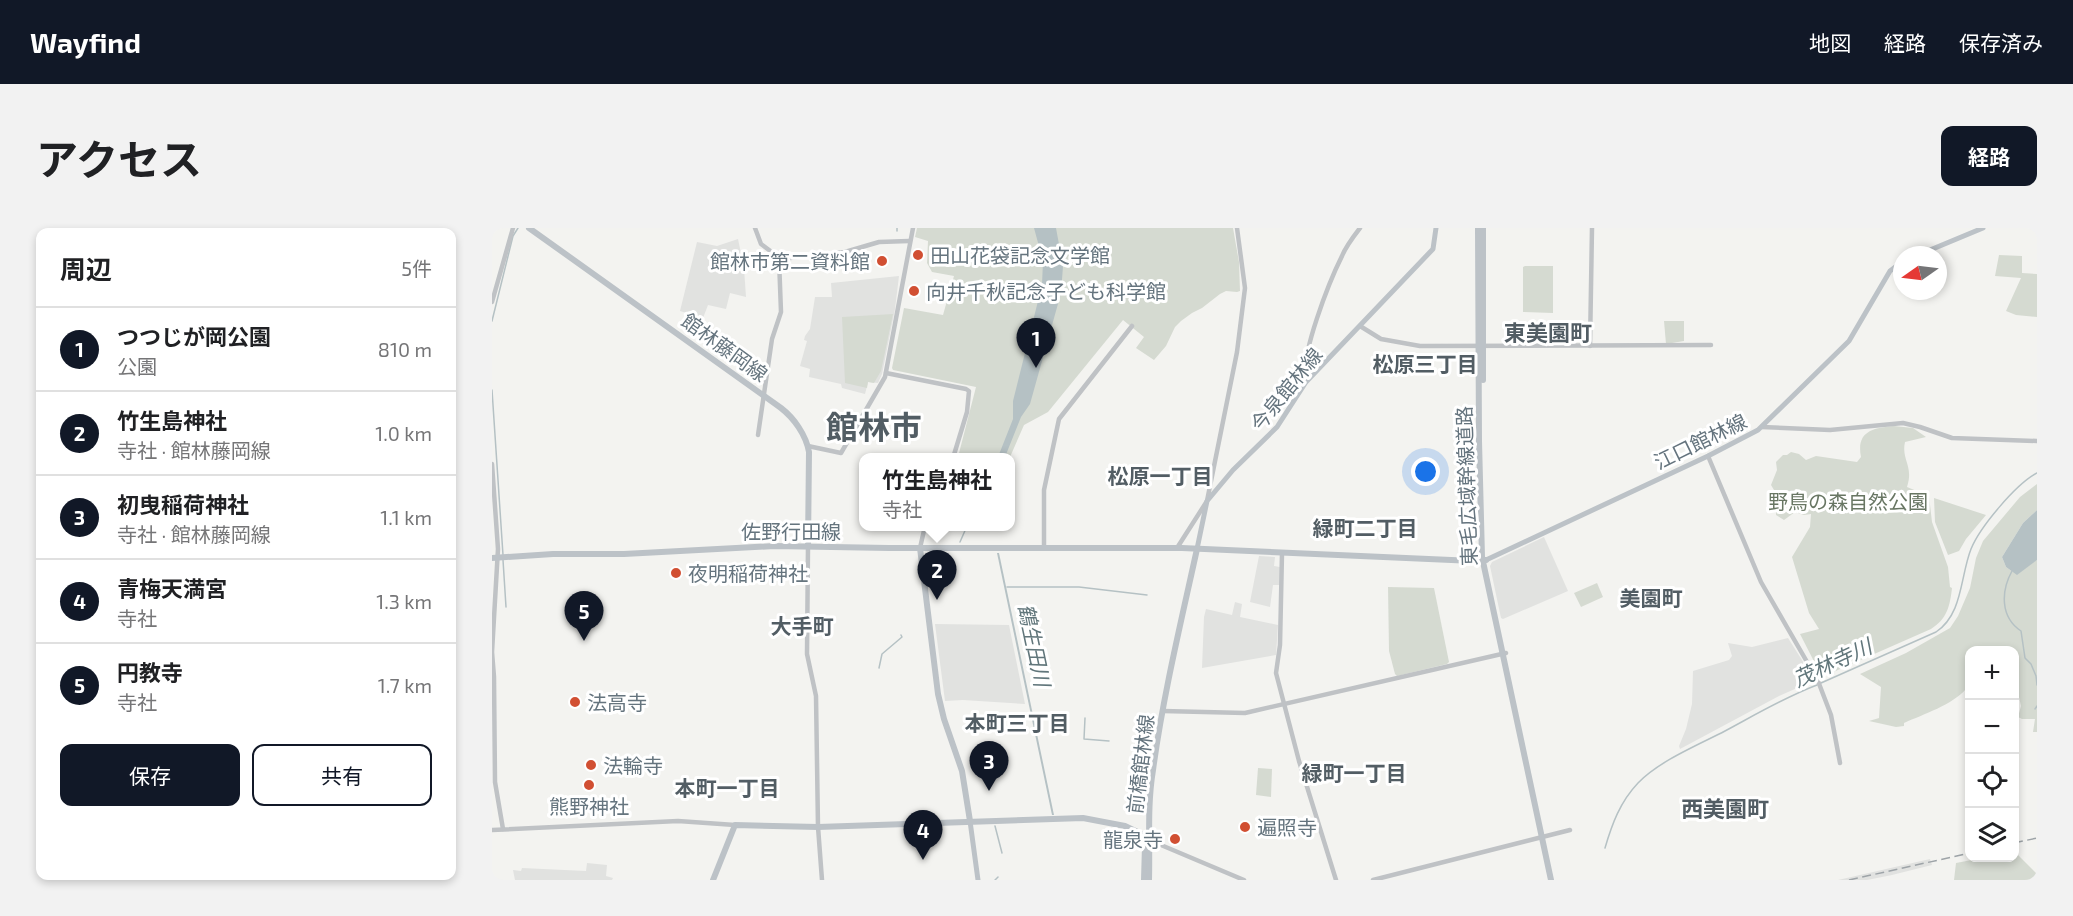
<!DOCTYPE html>
<html lang="ja">
<meta charset="utf-8">
<style>
:root{--surface:#fff;--page:#f2f2f2;--text:#202124;--muted:#757577;--line:#e0e0e0;--accent:#111827}
body{margin:0;font-family:"Exo 2","Noto Sans JP",sans-serif;background:var(--page);color:var(--text)}
.controls{position:absolute;right:18px;bottom:18px;display:grid;overflow:hidden;border-radius:12px;box-shadow:0 3px 9px #0003}
.controls button{width:54px;height:54px;display:grid;place-items:center;padding:0;border:0;border-bottom:2px solid var(--line);background:var(--surface);color:var(--text);font:30px sans-serif}
.compass{position:absolute;left:1401px;top:18px;width:54px;height:54px;border-radius:50%;background:var(--surface);box-shadow:0 3px 9px #0003;rotate:256deg}
.you{position:absolute;left:934px;top:244px;width:21px;height:21px;margin:-15px;border:4px solid #fff;border-radius:50%;background:#1a73e8;box-shadow:0 0 0 9px #1a73e833}
.badge{display:grid;place-items:center;width:39px;height:39px;border-radius:50%;background:var(--accent);color:#fff;font-size:20px;font-weight:700}
.pin{position:absolute;translate:-50% -50px;filter:drop-shadow(0 2px 3px #0008)}
.pin::after{content:'';position:absolute;top:32px;width:21px;height:18px;background:inherit;clip-path:polygon(0 0,100% 0,50% 100%)}
.popup{position:absolute;left:367px;top:225px;width:156px;height:78px;box-sizing:border-box;display:grid;place-content:center;border-radius:12px;background:var(--surface);filter:drop-shadow(0 2px 4px #0005);font-size:20px;white-space:nowrap;color:var(--muted)}
.popup b{font-size:22px;color:var(--text)}
.popup::after{content:'';position:absolute;left:50%;top:100%;margin-left:-12px;border:12px solid transparent;border-top-color:var(--surface)}
.list{margin:0;padding:0;list-style:none}
h2{display:flex;justify-content:space-between;align-items:center;height:78px;margin:0;padding:0 24px;font-size:26px}
h2 small{font-size:20px;font-weight:400;color:var(--muted)}
.list li{display:grid;grid-template-columns:39px 1fr auto;gap:18px;align-items:center;box-sizing:border-box;height:84px;padding:0 24px;border-top:2px solid var(--line)}
.list b{display:block;font-size:22px;white-space:nowrap}
.list p{margin:0;font-size:20px;white-space:nowrap;color:var(--muted)}
.list em{font-size:20px;font-style:normal;color:var(--muted)}
.actions{display:flex;gap:12px;padding:18px 24px}
.actions a{flex:1;padding:14px 0;border:2px solid var(--accent);border-radius:12px;text-align:center;font-size:21px;color:var(--accent)}
.actions .main{background:var(--accent);color:#fff}
.icon{flex:none;width:33px;height:33px;fill:none;stroke:currentColor;stroke-width:2;stroke-linecap:round;stroke-linejoin:round}
.map{position:relative;flex:none;width:1545px;height:652px;overflow:hidden;border-radius:12px}
header{display:flex;align-items:center;gap:36px;box-sizing:border-box;height:84px;padding:0 30px;background:var(--accent);color:#fff}
header strong{font-size:28px}
nav{display:flex;gap:33px;margin-inline-start:auto;font-size:21px}
.intro{display:flex;align-items:center;justify-content:space-between;box-sizing:border-box;height:144px;padding:0 36px}
h1{margin:0;font-size:42px}
.button{padding:15px 27px;border-radius:12px;background:var(--accent);color:#fff;font-size:21px;font-weight:700}
main{display:flex;gap:36px;padding:0 36px}
aside{flex:1;background:var(--surface);border-radius:12px;box-shadow:0 3px 9px #0003}
.map>svg:first-child{display:block}
</style>
<header>
<strong>Wayfind</strong>
<nav><a>地図</a><a>経路</a><a>保存済み</a></nav>
</header>
<div class="intro"><h1>アクセス</h1><a class="button">経路</a></div>
<main>
<aside>
<h2>周辺<small>5件</small></h2>
<ul class="list">
<li><span class="badge">1</span><div><b>つつじが岡公園</b><p>公園</p></div><em>810 m</em></li>
<li><span class="badge">2</span><div><b>竹生島神社</b><p>寺社 · 館林藤岡線</p></div><em>1.0 km</em></li>
<li><span class="badge">3</span><div><b>初曳稲荷神社</b><p>寺社 · 館林藤岡線</p></div><em>1.1 km</em></li>
<li><span class="badge">4</span><div><b>青梅天満宮</b><p>寺社</p></div><em>1.3 km</em></li>
<li><span class="badge">5</span><div><b>円教寺</b><p>寺社</p></div><em>1.7 km</em></li>
</ul>
<div class="actions"><a class="main">保存</a><a>共有</a></div>
</aside>
<div class="map">
<svg width="1545" height="652" viewBox="0 0 1545 652">
<rect width="100%" height="100%" fill="#f3f3f0"/>
<g fill="#e1e2e0">
<path d="M246 11 252 40 254 69 238 65 234 81 216 77 211 90 188 83 205 14 225 18Z"/>
<path d="M407 48 403 81 390 146 386 155 376 154 373 166 350 160 349 156 317 149 318 141 308 138 315 113 312 112 313 108 318 101 323 69H340L339 55Z"/>
<path d="M1052 309 1076 363 1011 391 1009 390 998 338 1000 334Z"/>
<path d="M767 328 783 329 782 338 788 339V357H781L778 379 758 374Z"/>
<path d="M743 374 750 376 748 389 786 397 784 427 710 440 712 389 714 381 740 387Z"/>
<path d="M443 396 517 397 533 476 471 472 453 473Z"/>
<path d="M1296 410 1322 451 1321 453 1287 468 1188 521 1187 518 1194 501 1200 476 1201 443 1237 432 1240 428 1236 415 1260 419Z"/>
<path d="M1438 631 1440 637 1400 647 1375 652H1346Z"/>
<path d="M95 635 115 637 114 648 121 650 120 652H23L21 642 29 643 30 640 94 643Z"/>
</g>
<g fill="#d5dad1">
<path d="M425 0H741L747 34 748 63 745 64 734 63 728 66 710 80 700 85 689 93 683 99 674 118 662 132 644 120 652 109 631 92 556 184 532 197 518 229H466L484 159 401 142 400 140 412 80 451 87 462 48 440 44 435 35 436 13 423 9Z"/>
<path d="M1507 27 1530 28V45L1545 46V89L1524 87 1514 83 1529 50 1503 48Z"/>
<path d="M1033 38H1061V85L1031 84V39Z"/>
<path d="M401 86 389 143 382 155 376 154 375 160 353 155 350 89Z"/>
<path d="M1172 93H1192V113L1174 116Z"/>
<path d="M1402 198 1421 200 1434 209 1413 214C1409 232 1422 238 1415 259L1437 268 1440 294 1456 339 1458 359 1460 360C1458 378 1455 391 1439 401L1330 449 1308 406 1327 401 1317 385 1300 329 1318 299 1319 286 1312 287 1303 284 1292 292 1284 287 1285 267 1279 257 1285 242 1284 234 1291 227H1295L1299 224 1307 226 1314 232 1324 228 1365 234 1369 229C1364 203 1381 200 1402 198Z"/>
<path d="M1545 256V282L1531 295 1510 329 1514 339 1521 344 1545 332V504H1541L1543 491H1530L1526 489 1529 478 1525 460H1523L1522 422H1478L1477 466 1474 461C1460 477 1432 486 1412 495V498L1404 499 1377 493 1387 490 1389 459 1368 446 1414 425 1458 400 1466 388 1478 360 1484 330 1491 313 1528 269Z"/>
<path d="M1442 270 1494 287 1474 311 1467 323 1456 327 1443 294Z"/>
<path d="M1105 355 1111 369 1089 379 1082 365Z"/>
<path d="M896 359 942 360 957 434 955 436 905 448 903 446 897 423Z"/>
<path d="M766 540 780 541 779 569 764 567Z"/>
<path d="M1523 624 1545 646V652H1462L1464 635 1490 630H1522Z"/>
</g>
<g fill="#b5c1c4">
<path d="M542 0H564L571 38 569 65 538 176 529 189 513 229H506L521 191V173L550 57 551 33Z"/>
<path d="M1545 282V332L1525 347 1514 339 1510 329 1531 295Z"/>
<path d="M505 325H507L562 587H560Z"/>
</g>
<g fill="none" stroke-linecap="round" stroke-linejoin="round">
<g stroke="#b5c1c4" stroke-width="1.5">
<path d="M405 3V0"/>
<path d="M0 93 21 8 26 0"/>
<path d="M0 162 11 327"/>
<path d="M468 314 475 298"/>
<path d="M11 332 14 379"/>
<path d="M1520 343C1509 363 1508 389 1529 403L1533 430 1539 436 1544 448 1545 457"/>
<path d="M515 359H587L655 367"/>
<path d="M387 440 390 426 410 409 409 407"/>
<path d="M1329 455 1444 404C1471 386 1468 349 1479 321 1488 299 1524 256 1545 245"/>
<path d="M1543 481 1545 478"/>
<path d="M593 490 592 511 617 513"/>
<path d="M503 598 510 625"/>
<path d="M1113 620C1120 596 1128 574 1146 555 1167 533 1206 517 1233 503 1263 487 1293 469 1325 457"/>
<path d="M503 652 506 649"/>
</g>
<g stroke="#bfc2c5" stroke-width="4.5">
<path d="M263 0 269 16 289 31 353 24 387 14 417 13"/>
<path d="M0 74 21 0"/>
<path d="M868 98 889 111 928 118 1219 117"/>
<path d="M1098 118 1100 0"/>
<path d="M394 145 474 161 477 163 475 184 461 230"/>
<path d="M814 154C807 129 838 52 850 28 854 18 861 9 868 0"/>
<path d="M1270 199 1338 202 1411 195 1428 199 1460 210 1545 213"/>
<path d="M266 207 280 111 289 84 287 31"/>
<path d="M316 218 349 225 393 149 421 0"/>
<path d="M1216 228 1269 354 1326 453 1339 487 1348 535"/>
<path d="M0 236 6 321 0 424 2 449 3 554 11 601"/>
<path d="M316 318 315 426 324 468 326 599 330 652"/>
<path d="M428 320 433 298"/>
<path d="M552 320V262L567 191 640 98"/>
<path d="M685 320 715 273 745 124 753 60 745 0"/>
<path d="M790 325 788 417 784 445 807 533 844 652"/>
<path d="M671 483 753 485 1014 425"/>
<path d="M0 602 186 593 243 597"/>
<path d="M656 609 669 617 752 652"/>
<path d="M881 652 1078 602"/>
</g>
<g stroke="#bcc2c7" stroke-width="5">
<path d="M1426 27 1491 0"/>
<path d="M705 321 715 273 741 242 785 199 814 154 941 21 944 0"/>
<path d="M994 332 1216 228 1266 202 1357 113 1398 43 1410 34"/>
<path d="M478 593 486 652"/>
</g>
<g stroke="#bcc2c7" stroke-width="6">
<path d="M37 0 289 180C302 190 314 207 317 224L316 318"/>
<path d="M428 320 446 466 452 491 470 543 478 593"/>
<path d="M0 330 61 326H132L282 318 397 320H690L982 333 994 332"/>
<path d="M221 652 243 597 326 599 591 590 633 598 656 609"/>
<path d="M652 652 653 617 656 610"/>
<path d="M657 652C658 615 655 578 661 542 671 468 689 394 705 321"/>
</g>
<g stroke="#bcc2c7" stroke-width="6">
<path d="M986 0 987 213 990 329 1059 652"/>
<path d="M991 0V152"/>
</g>
<g stroke="#9ea4a8" stroke-width="1.5" stroke-dasharray="9 4.5" stroke-linecap="butt">
<path d="M1522 615 1545 610"/>
<path d="M1357 652 1478 625"/>
</g>
</g>
<g fill="#d14f32" stroke="#fff" stroke-width="2">
<circle cx="426" cy="27" r="6"/>
<circle cx="390" cy="33" r="6"/>
<circle cx="422" cy="63" r="6"/>
<circle cx="184" cy="345" r="6"/>
<circle cx="83" cy="474" r="6"/>
<circle cx="99" cy="537" r="6"/>
<circle cx="97" cy="557" r="6"/>
<circle cx="753" cy="599" r="6"/>
<circle cx="683" cy="611" r="6"/>
</g>
<g text-anchor="middle" dominant-baseline="central" stroke-width="6" stroke-linejoin="round" paint-order="stroke">
<g font-size="20" fill="#65747e" stroke="#fff" text-anchor="start">
<text x="438" y="27">田山花袋記念文学館</text>
<text x="378" y="33" text-anchor="end">館林市第二資料館</text>
<text x="434" y="63">向井千秋記念子ども科学館</text>
<text x="196" y="345">夜明稲荷神社</text>
<text x="95" y="474">法高寺</text>
<text x="111" y="537">法輪寺</text>
<text x="97" y="578" text-anchor="middle">熊野神社</text>
<text x="765" y="599">遍照寺</text>
<text x="671" y="611" text-anchor="end">龍泉寺</text>
</g>
<g font-size="20" fill="#65747e" stroke="#fff">
<text transform="translate(233 119) rotate(36)">館林藤岡線</text>
<text transform="translate(794 161) rotate(-51)">今泉館林線</text>
<text transform="translate(1208 213) rotate(-26)">江口館林線</text>
<text transform="translate(974 258) rotate(-92)">東毛広域幹線道路</text>
<text x="299" y="303">佐野行田線</text>
<text transform="translate(648 536) rotate(-83)">前橋館林線</text>
</g>
<g font-size="20" fill="#687663" stroke="#fff">
<text x="1356" y="273">野鳥の森自然公園</text>
</g>
<g font-size="21" font-weight="bold" fill="#525d64" stroke="#fff">
<text x="933" y="135">松原三丁目</text>
<text x="668" y="247">松原一丁目</text>
<text x="873" y="299">緑町二丁目</text>
<text x="1159" y="369">美園町</text>
<text x="310" y="397">大手町</text>
<text x="525" y="494">本町三丁目</text>
<text x="862" y="544">緑町一丁目</text>
<text x="235" y="559">本町一丁目</text>
</g>
<g font-size="21" font-style="italic" fill="#61767b" stroke="#fff">
<text transform="translate(543 417) rotate(78)">鶴生田川</text>
<text transform="translate(1340 434) rotate(-25)">茂林寺川</text>
</g>
<g font-size="22" font-weight="bold" fill="#525d64" stroke="#fff">
<text x="1056" y="104">東美園町</text>
<text x="1233" y="580">西美園町</text>
</g>
<g font-size="32" font-weight="bold" fill="#525d64" stroke="#fff">
<text x="382" y="198">館林市</text>
</g>
</g>
</svg>
<div class="controls">
<button>+</button>
<button>−</button>
<button><svg class="icon" aria-label="locate" viewBox="0 0 24 24"><circle cx="12" cy="12" r="6"/><path d="M12 2v4M12 18v4M2 12h4M18 12h4"/></svg></button>
<button><svg class="icon" aria-label="layers" viewBox="0 0 24 24"><path d="M12 4l9 5-9 5-9-5zM3 14l9 5 9-5"/></svg></button>
</div>
<svg class="compass" viewBox="-18 -18 36 36"><path d="M0-13l5 13h-10z" fill="#e53935"/><path d="M0 13l5-13h-10z" fill="#757577"/></svg>
<div class="you"></div>
<div class="pin badge" style="left:544px;top:140px">1</div>
<div class="pin badge" style="left:445px;top:372px">2</div>
<div class="popup"><b>竹生島神社</b>寺社</div>
<div class="pin badge" style="left:497px;top:563px">3</div>
<div class="pin badge" style="left:431px;top:632px">4</div>
<div class="pin badge" style="left:92px;top:413px">5</div>
</div>
</main>
